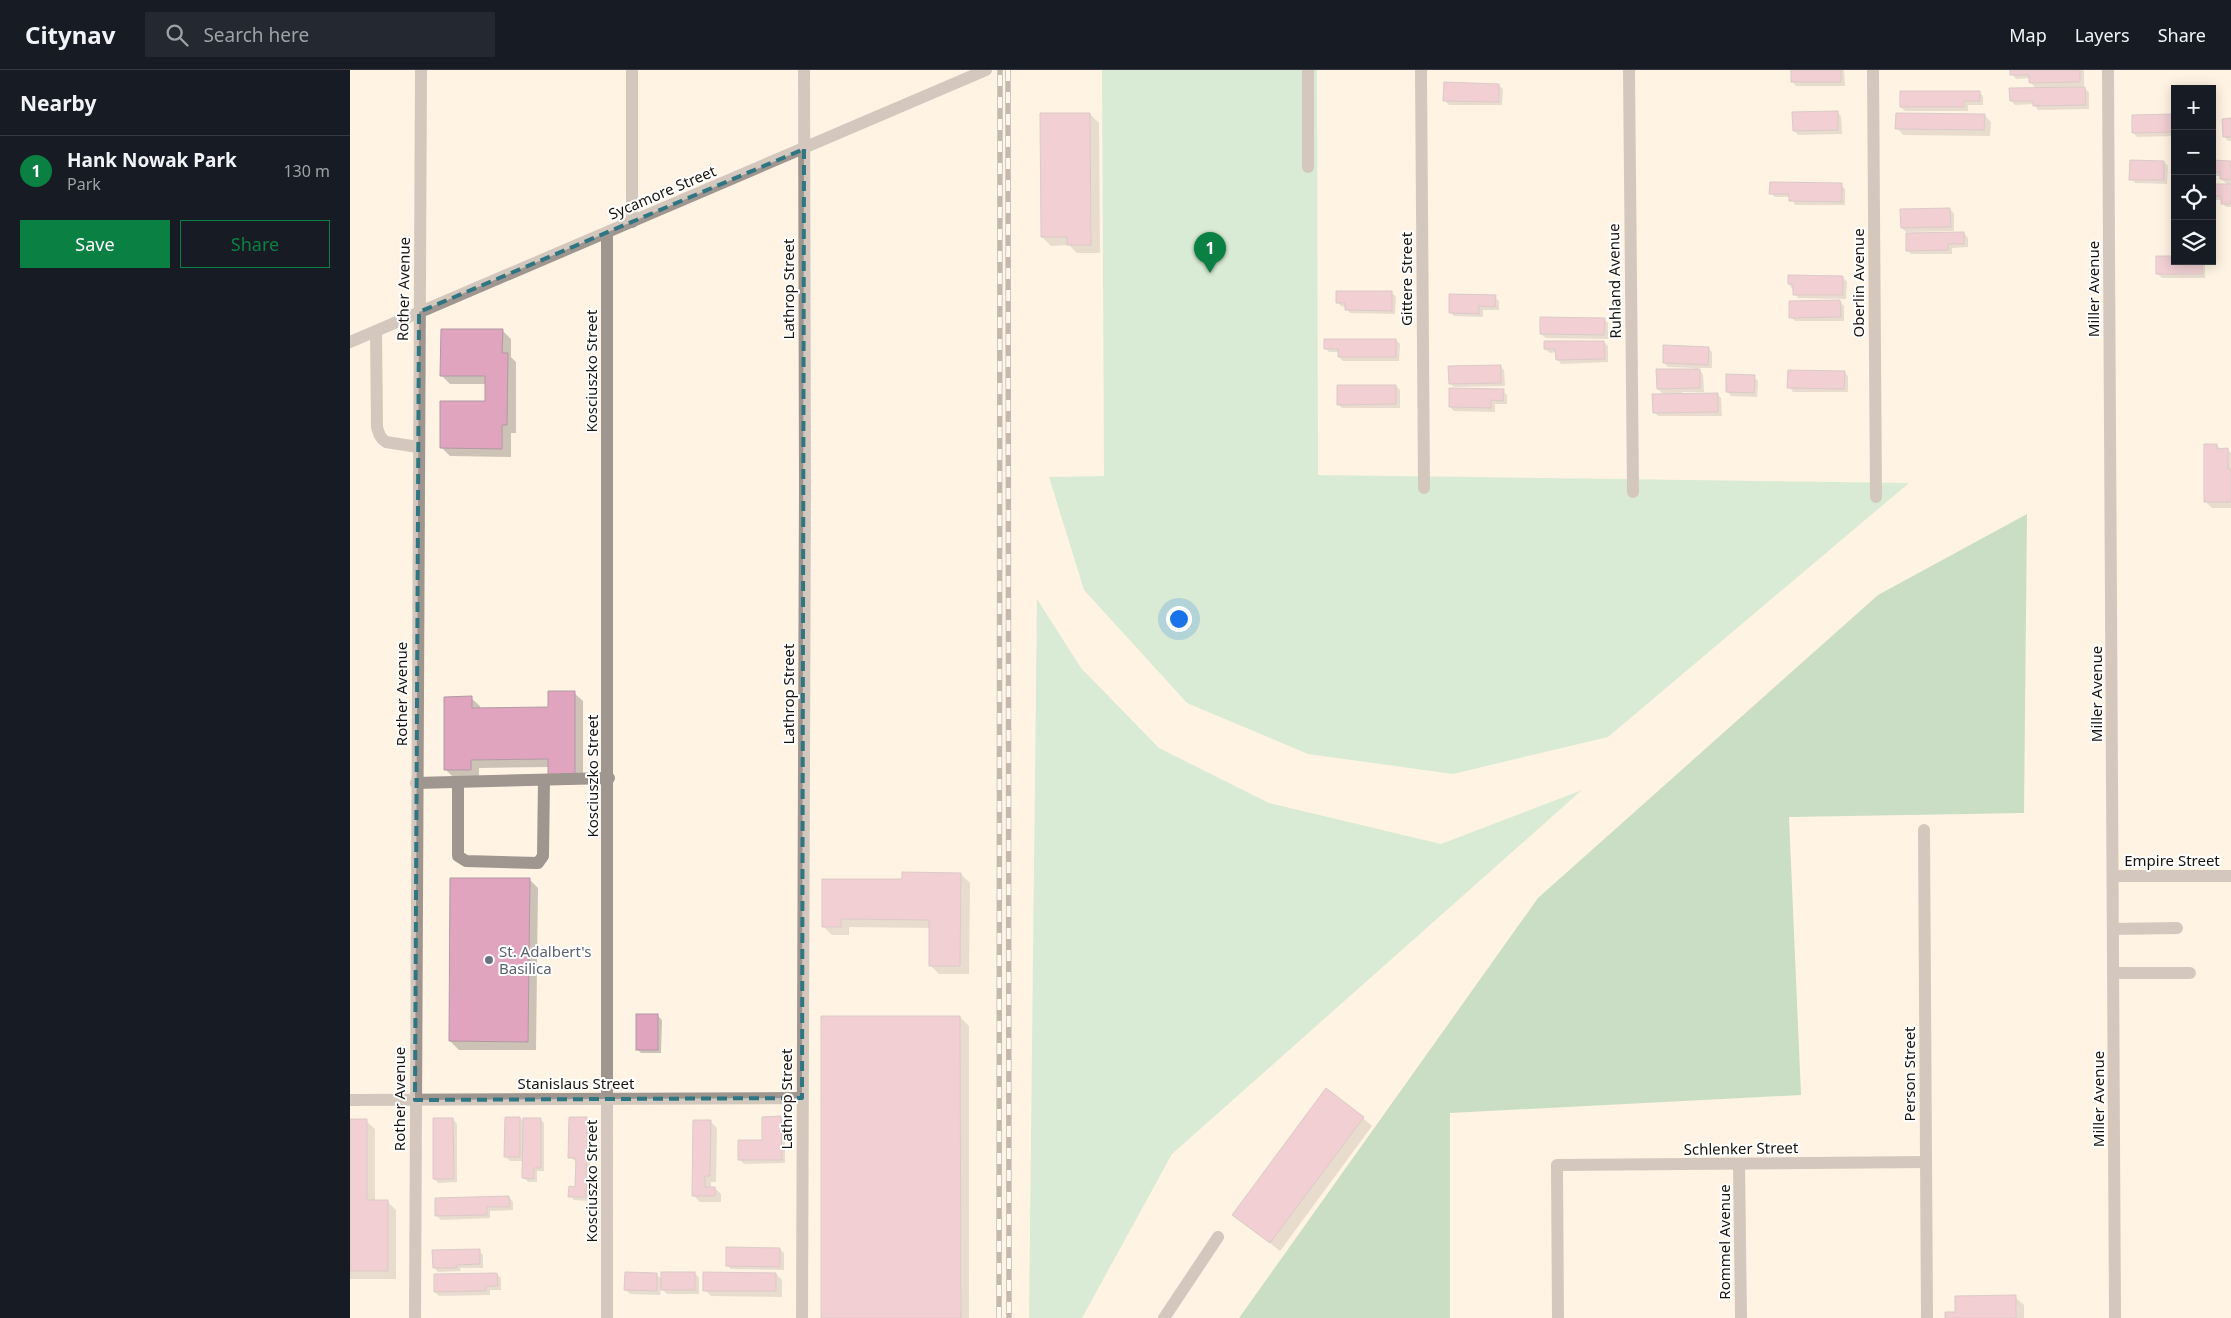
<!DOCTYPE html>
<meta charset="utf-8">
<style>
:root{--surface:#171b24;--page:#242831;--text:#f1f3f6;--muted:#9ea1a6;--line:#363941;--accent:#0b8043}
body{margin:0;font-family:"Noto Sans",sans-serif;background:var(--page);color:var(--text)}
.controls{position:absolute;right:15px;top:15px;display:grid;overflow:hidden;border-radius:0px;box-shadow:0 2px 12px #0003}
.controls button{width:45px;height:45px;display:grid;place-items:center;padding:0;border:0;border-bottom:1px solid var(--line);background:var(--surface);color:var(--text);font:25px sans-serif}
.you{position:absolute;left:828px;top:548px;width:18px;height:18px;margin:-12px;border:4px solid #fff;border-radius:50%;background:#1a73e8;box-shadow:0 0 0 8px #1a73e833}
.badge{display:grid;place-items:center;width:32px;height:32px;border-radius:50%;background:var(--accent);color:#fff;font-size:16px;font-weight:700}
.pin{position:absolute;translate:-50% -41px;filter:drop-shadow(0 1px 2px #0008)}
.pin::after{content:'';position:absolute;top:26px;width:18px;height:15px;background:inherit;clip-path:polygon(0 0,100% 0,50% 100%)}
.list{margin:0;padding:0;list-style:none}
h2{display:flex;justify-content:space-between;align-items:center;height:65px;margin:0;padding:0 20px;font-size:21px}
h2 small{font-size:16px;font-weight:400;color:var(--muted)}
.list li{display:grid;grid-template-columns:32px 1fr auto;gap:15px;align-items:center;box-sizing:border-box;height:70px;padding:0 20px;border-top:1px solid var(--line)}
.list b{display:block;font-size:19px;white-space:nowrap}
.list p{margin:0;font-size:16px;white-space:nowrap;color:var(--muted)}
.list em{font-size:16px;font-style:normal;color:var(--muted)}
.actions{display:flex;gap:10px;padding:15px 20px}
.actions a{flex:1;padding:11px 0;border:1px solid var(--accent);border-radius:0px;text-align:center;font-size:18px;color:var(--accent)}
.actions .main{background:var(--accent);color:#fff}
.icon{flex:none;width:28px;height:28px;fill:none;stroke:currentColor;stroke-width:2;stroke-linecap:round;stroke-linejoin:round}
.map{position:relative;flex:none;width:1881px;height:1248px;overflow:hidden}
header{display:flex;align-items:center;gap:30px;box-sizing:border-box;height:70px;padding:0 25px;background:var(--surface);border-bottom:1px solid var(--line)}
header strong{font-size:24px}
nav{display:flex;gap:28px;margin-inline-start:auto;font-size:18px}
.search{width:350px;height:45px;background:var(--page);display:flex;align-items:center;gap:12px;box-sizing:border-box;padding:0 18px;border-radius:0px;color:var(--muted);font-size:19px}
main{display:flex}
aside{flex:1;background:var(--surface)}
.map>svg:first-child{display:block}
</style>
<header>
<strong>Citynav</strong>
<div class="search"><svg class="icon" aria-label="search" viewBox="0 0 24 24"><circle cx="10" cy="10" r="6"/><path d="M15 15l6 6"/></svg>Search here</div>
<nav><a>Map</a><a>Layers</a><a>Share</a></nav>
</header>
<main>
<aside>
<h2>Nearby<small></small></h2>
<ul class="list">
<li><span class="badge">1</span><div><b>Hank Nowak Park</b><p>Park</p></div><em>130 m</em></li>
</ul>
<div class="actions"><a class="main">Save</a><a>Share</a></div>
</aside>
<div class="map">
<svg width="1881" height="1248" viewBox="0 0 1881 1248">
<rect width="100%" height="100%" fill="#fff3e4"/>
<g fill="#ace2c0">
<path d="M752 0H967L968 405 1559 413 1258 667 1103 704 958 684 837 633 734 520 699 407 754 406Z"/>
<path d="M687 529 731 598 809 678 919 733 1091 774 1232 720 822 1084 732 1248H679Z"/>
</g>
<path fill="#8bc4a0" d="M1677 444 1674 743 1439 747 1451 1025 1100 1043V1248H889L1188 828 1528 525Z"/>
<g fill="#0003">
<path d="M1442 0H1494L1495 16H1446L1442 12Z"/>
<path d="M1661 0H1734V18L1739 22V39L1688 40 1684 34 1665 35 1661 30 1687 19 1680 12V8L1666 9 1662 4Z"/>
<path d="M1148 15 1153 19 1152 35H1099L1095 31Z"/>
<path d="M1629 22 1633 26V35H1618V41H1555L1551 37Z"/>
<path d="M1487 42 1491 46 1492 64 1448 65 1444 60Z"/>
<path d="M740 44 749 53 750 183H727L719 175 701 176 692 167Z"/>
<path d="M1634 45 1641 52 1640 66 1553 65 1547 58Z"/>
<path d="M1825 45V66L1787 67 1783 62Z"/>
<path d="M1881 50V71H1878L1874 66Z"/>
<path d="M1814 92 1818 96 1817 114 1785 113 1781 109Z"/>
<path d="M1862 92H1881V137H1876L1872 133V130H1862V116L1878 115 1871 109V106H1862Z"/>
<path d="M1491 115 1495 119V135H1445L1441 127H1425L1421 123Z"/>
<path d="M1600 139 1604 144V161L1556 162 1552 158Z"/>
<path d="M1614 163 1618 168V177L1602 178V184H1561L1557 180Z"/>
<path d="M1825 191H1855V208H1812L1808 204Z"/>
<path d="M1492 207 1497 212 1496 229 1448 228 1439 214Z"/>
<path d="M1042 223 1046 227 1045 244 1000 243 996 237 991 236 987 232Z"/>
<path d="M1145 227 1149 231V240H1133V247L1104 246 1100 242Z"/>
<path d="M1490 231 1494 236V251H1445L1441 247Z"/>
<path d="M1254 249 1258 253V269L1196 268 1191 264Z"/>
<path d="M152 260 161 269V287L166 292V363H161V387L100 386 91 377 136 332 137 314H100L91 305Z"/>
<path d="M1046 270 1050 274 1049 291H993L989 287V282H979L975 278Z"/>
<path d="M1254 272 1258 276V292L1211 294 1207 289V282L1200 283 1195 279Z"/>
<path d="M1358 278 1362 282V298H1347L1353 304 1354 322H1332V325L1367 324 1371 328 1372 346H1308L1304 342 1314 325 1308 319 1345 300V298L1318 297 1314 293Z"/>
<path d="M1150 296 1154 300 1155 316 1104 317 1100 313Z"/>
<path d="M1494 302 1498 306V322H1443L1439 317Z"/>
<path d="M1404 307 1408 311 1407 327 1381 326 1377 321Z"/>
<path d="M1046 316 1050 320V338H992L988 334Z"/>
<path d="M1153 321 1157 325V334H1145V342L1104 341 1100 337Z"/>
<path d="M1867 375 1871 380H1878L1881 383V438H1862L1856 432Z"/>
<path d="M224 623 233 631V713L199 697 129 698V708H104L96 700 121 628 130 636V639L199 638Z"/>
<path d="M611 804 620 813 619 904H589L580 895 581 858 499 857V865H482L473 856 554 811Z"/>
<path d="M179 809 188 818 186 980H109L100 971Z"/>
<path d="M308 946 312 950 311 983H291L287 979Z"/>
<path d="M473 947H610L619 956V1248H472Z"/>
<path d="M170 1048 174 1052 190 1049 194 1053V1101H187V1112H178L174 1108V1091H160L156 1087Z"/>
<path d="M237 1048 241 1052 239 1131 224 1130 220 1126 226 1118 227 1092 219 1087Z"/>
<path d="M431 1048 435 1052V1093L394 1094 390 1090 414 1071Z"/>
<path d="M1013 1048 1022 1056 930 1181 884 1144Z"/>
<path d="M103 1049 107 1054V1112L88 1113 84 1109Z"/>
<path d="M0 1050 16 1051 25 1059V1131H37L46 1140V1209H0Z"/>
<path d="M360 1051 367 1058 366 1112H361V1118H365L371 1124V1132H350L343 1125Z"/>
<path d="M159 1127 163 1132V1140L140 1141V1148L91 1150 87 1146Z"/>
<path d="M430 1179 434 1183V1200L381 1199 377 1195Z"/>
<path d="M129 1181 133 1185V1198H110L111 1201 88 1202 84 1197Z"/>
<path d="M345 1203 349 1208V1224H317L311 1218 310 1225 280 1224 276 1220 307 1205 313 1210Z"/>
<path d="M147 1204 151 1208V1220H140V1225L89 1226 85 1222Z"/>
<path d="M426 1204 432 1210V1227L361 1226 355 1220Z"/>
<path d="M1665 1227 1674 1235V1248H1596V1244H1607Z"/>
</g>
<g fill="#e0a4be" stroke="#b09aa3">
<rect x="1441" y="0" width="50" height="12"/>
<path d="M1660 0H1730V12L1679 13V5H1660Z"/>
<path d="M1094 12 1149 14V32L1093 31Z"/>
<path d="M1735 17 1736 35 1683 36V31H1660L1659 18Z"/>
<path d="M1550 21H1630V31H1614V37H1550Z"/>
<path d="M1488 41V60L1443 61 1442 42Z"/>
<path d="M690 43H740L741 175H717V167H691Z"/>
<path d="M1546 43 1635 44 1634 60 1545 59Z"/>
<path d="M1825 44V62L1782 63V45Z"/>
<path d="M1881 48V67H1873L1872 49Z"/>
<path d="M1780 90 1814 91V110H1779Z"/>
<path d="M1862 90 1881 91V110L1870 109V102H1862Z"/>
<path d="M1420 112 1492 113V132L1439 131V124H1419Z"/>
<path d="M1862 114H1881V134H1871V126L1862 127Z"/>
<path d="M1600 138 1601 157 1551 158 1550 139Z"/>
<path d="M1614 162V174H1598V180L1556 181V163Z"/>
<path d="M1806 186H1825V191H1852V204H1806Z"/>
<path d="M1438 205 1493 206V225H1443V214H1438Z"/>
<path d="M986 221H1042V241L995 240V233H986Z"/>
<path d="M1099 224 1146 225 1145 237 1129 236V244L1099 243Z"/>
<path d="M1490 230 1491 247 1439 248V231Z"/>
<path d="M1190 247 1255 248 1254 265 1190 264Z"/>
<path d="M91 259H153L152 283H158L157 355H152V379L90 378V331H135V306H90Z"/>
<path d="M974 269H1046V287H988V279H974Z"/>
<path d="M1194 271H1254L1255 289 1206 290 1205 279H1194Z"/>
<path d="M1313 275 1359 277 1358 295 1313 293Z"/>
<path d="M1151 295V313L1099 314 1098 296Z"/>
<path d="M1306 299H1350V318L1307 319Z"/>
<path d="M1438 300 1495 301 1494 319 1437 318Z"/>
<path d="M1376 304 1405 305 1404 323 1376 322Z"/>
<path d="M987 315H1046V334L987 335Z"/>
<path d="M1099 318 1154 319 1153 331 1141 330V338L1099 337Z"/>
<path d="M1368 323V342L1303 343 1302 324Z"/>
<path d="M1854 374H1867V379L1878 378V399H1881V432H1854Z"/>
<path d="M198 621H225V705H198V689L121 690V700H94V627L122 626V638L198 637Z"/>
<path d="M552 802 611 803 610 896H579V850L491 849V857H472V809H552Z"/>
<path d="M100 808H180L178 972 99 971Z"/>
<rect x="286" y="944" width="22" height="36"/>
<path d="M471 946H610L611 1248H471Z"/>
<path d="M976 1018 1014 1047 920 1173 882 1145Z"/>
<path d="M431 1046 432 1090H388V1070H412V1047Z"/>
<path d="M155 1047H170V1087H154Z"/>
<path d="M219 1047H237L236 1127H218L219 1116 225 1117 226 1088H218Z"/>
<path d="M83 1048H103L104 1109H83Z"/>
<path d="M173 1048H191V1098H184V1109L172 1108Z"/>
<path d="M0 1049H17V1130H38V1201H0Z"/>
<path d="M343 1050H361L360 1106H355V1117H365V1126H342Z"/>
<path d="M159 1126 160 1137H137V1145L85 1146V1128Z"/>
<path d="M376 1177 430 1178V1197L376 1196Z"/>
<path d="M130 1179V1194L107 1195V1198H83L82 1180Z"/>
<path d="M275 1202 307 1203V1221L274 1220Z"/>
<rect x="311" y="1202" width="34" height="18"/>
<path d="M353 1202 426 1203V1221H353Z"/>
<path d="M147 1203 148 1216H136V1221L84 1222V1204Z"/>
<path d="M1666 1225V1248H1595V1242H1605V1226Z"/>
</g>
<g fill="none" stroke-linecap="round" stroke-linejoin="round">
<g stroke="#9f9690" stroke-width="12">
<path d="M1071 0 1074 418"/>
<path d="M1279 0 1283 422"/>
<path d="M1523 0 1526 427"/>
<path d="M1758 0 1765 1248"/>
<path d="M958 97V0"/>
<path d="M282 152V0"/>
<path d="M26 261 27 357C29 364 30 368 36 372L68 377"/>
<path d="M0 272 636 0"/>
<path d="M108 712V786L116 791 188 793 193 786 194 710"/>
<path d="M66 713 259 708"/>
<path d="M1574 760 1577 1248"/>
<path d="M1763 806H1881"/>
<path d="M1763 859 1827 858"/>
<path d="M1763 903H1840"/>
<path d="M0 1030 452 1028"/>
<path d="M1389 1095 1391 1248"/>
<path d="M65 1248 71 0"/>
<path d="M257 1248V163"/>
<path d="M452 1248 455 418 454 0"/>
<path d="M814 1248 868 1167"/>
<path d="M1208 1248 1207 1095 1576 1092"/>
</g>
<g stroke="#7b7368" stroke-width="5.5">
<g id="rail">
<path d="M658 0 659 1248"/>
<path d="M649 1248 650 0"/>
</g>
</g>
<use href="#rail" stroke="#fff" stroke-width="4" stroke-dasharray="11" stroke-linecap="butt"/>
</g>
<path d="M0 0H1881V1248H0ZM454 79 452 1028 65 1030 69 242Z" fill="#fff3e4" fill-opacity=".55" fill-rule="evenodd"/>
<path fill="none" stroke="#307682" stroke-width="4" stroke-dasharray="10 6" stroke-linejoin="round" d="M454 79 452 1028 65 1030 69 242Z"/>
<circle fill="#6b7280" stroke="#fff" stroke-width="2" cx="139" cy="890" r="5"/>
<g text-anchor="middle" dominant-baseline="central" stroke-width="4" stroke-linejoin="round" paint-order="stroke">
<g font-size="15" fill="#18130c" stroke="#fff">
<text transform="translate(312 122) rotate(-23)">Sycamore Street</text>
<text transform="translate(1056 209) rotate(-90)">Gittere Street</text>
<text transform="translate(1264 211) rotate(-91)">Ruhland Avenue</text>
<text transform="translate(1508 213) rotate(-90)">Oberlin Avenue</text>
<text transform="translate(53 219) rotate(-89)">Rother Avenue</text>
<text transform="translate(438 219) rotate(-90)">Lathrop Street</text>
<text transform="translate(1743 219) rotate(-90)">Miller Avenue</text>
<text transform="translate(241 301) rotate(-90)">Kosciuszko Street</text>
<text transform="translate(51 624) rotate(-90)">Rother Avenue</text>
<text transform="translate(438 624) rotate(-90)">Lathrop Street</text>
<text transform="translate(1746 624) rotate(-90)">Miller Avenue</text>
<text transform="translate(242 706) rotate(-90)">Kosciuszko Street</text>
<text x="1822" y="790">Empire Street</text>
<text transform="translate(1559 1004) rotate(-90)">Person Street</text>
<text x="226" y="1013">Stanislaus Street</text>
<text transform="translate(49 1029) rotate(-90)">Rother Avenue</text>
<text transform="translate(436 1029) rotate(-90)">Lathrop Street</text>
<text transform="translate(1748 1029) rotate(-90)">Miller Avenue</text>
<text transform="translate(1391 1078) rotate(-1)">Schlenker Street</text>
<text transform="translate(241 1111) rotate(-90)">Kosciuszko Street</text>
<text transform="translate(1374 1172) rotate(-90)">Rommel Avenue</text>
</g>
<g font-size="15" fill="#5b616d" stroke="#fff" text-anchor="start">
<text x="149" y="881">St. Adalbert's<tspan x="149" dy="17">Basilica</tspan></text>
</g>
</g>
</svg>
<div class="controls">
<button>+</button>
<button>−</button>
<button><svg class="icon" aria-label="locate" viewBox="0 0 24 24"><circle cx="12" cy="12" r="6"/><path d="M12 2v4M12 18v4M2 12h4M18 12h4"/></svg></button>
<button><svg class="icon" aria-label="layers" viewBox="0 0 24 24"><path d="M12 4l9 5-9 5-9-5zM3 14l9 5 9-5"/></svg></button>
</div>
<div class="you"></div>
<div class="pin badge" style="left:860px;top:203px">1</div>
</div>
</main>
